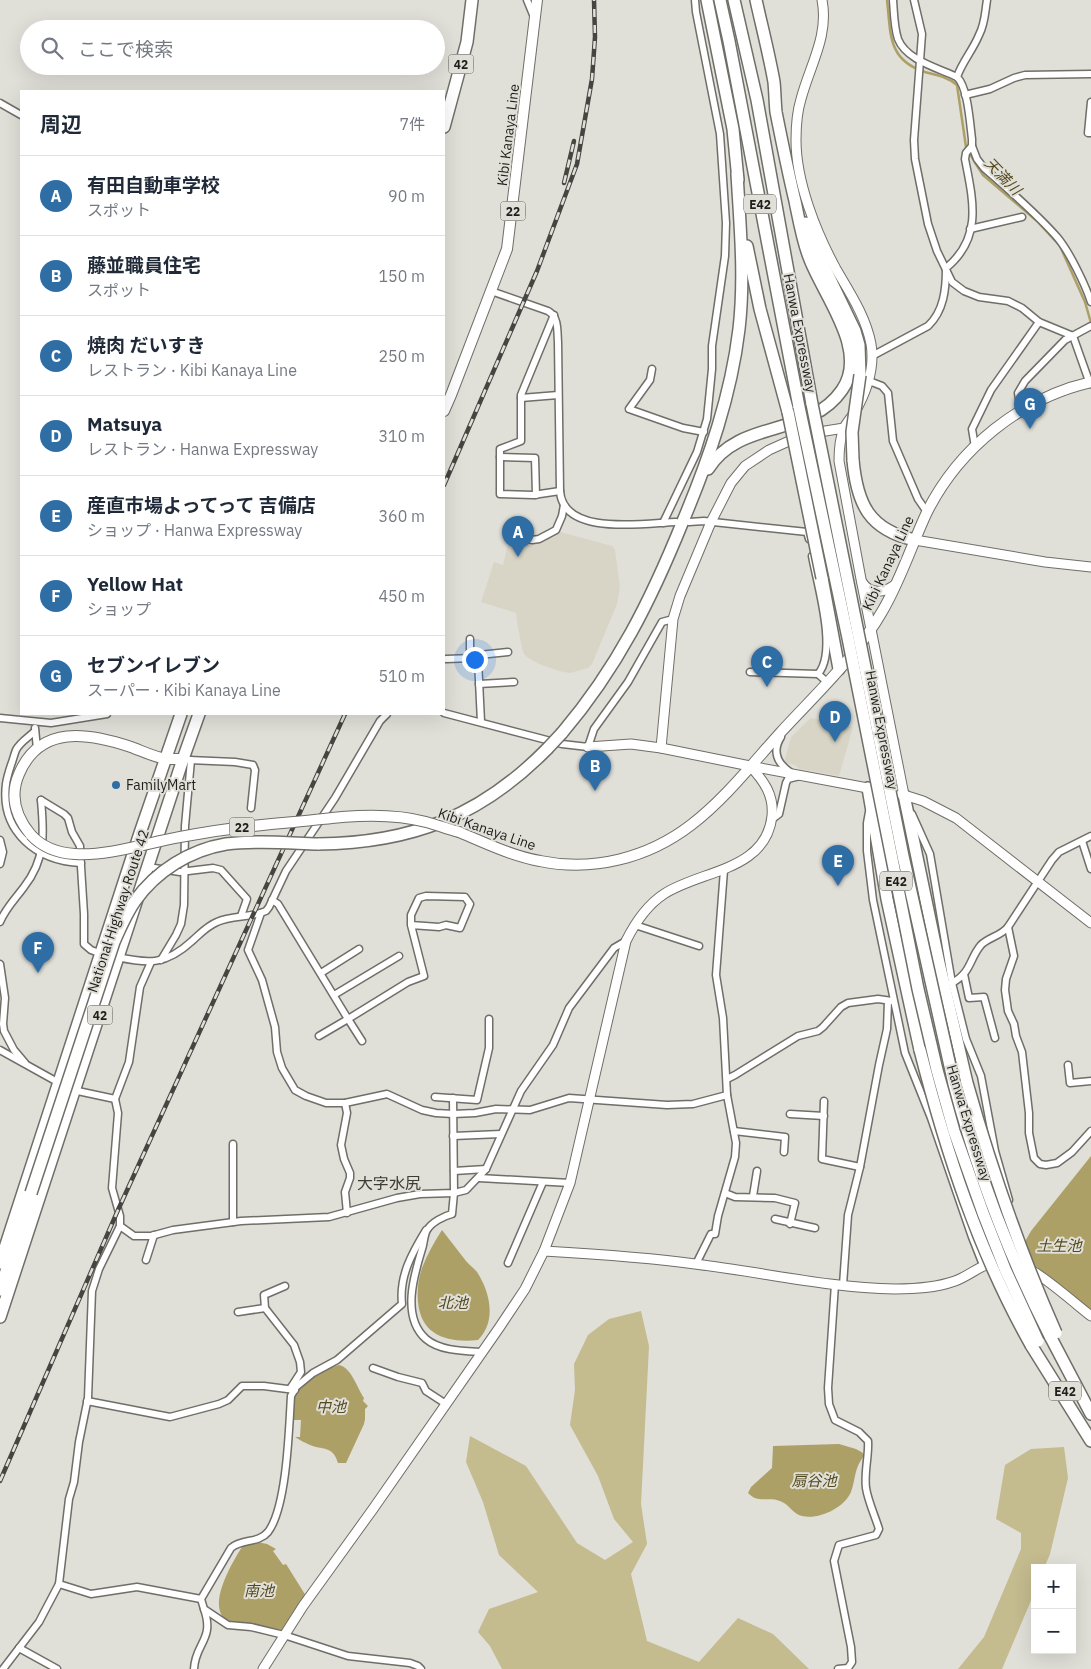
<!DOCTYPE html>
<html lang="ja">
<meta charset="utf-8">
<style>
:root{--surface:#fff;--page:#f6f6f7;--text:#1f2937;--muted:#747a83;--line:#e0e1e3;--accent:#2f6ea5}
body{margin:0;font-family:"IBM Plex Sans","Noto Sans JP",sans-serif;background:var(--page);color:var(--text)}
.controls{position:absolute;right:15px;bottom:15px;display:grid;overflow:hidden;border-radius:0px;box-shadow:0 5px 20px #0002}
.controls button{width:45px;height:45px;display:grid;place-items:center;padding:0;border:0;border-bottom:1px solid var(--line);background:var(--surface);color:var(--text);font:25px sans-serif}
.you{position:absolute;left:474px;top:659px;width:18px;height:18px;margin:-12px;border:4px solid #fff;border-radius:50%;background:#1a73e8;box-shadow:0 0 0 8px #1a73e833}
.badge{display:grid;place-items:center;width:32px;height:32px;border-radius:50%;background:var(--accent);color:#fff;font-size:16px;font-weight:700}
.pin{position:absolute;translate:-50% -41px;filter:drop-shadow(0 1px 2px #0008)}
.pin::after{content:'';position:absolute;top:26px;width:18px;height:15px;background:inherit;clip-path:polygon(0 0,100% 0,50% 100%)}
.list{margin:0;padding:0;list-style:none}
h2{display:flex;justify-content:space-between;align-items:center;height:65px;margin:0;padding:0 20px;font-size:21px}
h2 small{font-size:16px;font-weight:400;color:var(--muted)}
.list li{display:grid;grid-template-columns:32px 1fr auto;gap:15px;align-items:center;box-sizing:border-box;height:80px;padding:0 20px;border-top:1px solid var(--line)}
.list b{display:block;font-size:19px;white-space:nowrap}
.list p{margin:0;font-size:16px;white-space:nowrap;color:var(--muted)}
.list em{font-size:16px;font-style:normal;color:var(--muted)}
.icon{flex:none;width:28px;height:28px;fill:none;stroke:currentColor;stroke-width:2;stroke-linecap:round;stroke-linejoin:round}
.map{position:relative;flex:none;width:1091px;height:1669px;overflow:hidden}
.search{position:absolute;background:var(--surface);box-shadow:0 5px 20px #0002;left:20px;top:20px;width:425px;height:55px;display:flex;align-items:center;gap:12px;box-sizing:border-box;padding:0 18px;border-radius:28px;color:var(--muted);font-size:19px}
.panel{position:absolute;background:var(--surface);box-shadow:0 5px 20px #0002;left:20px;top:90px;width:425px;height:625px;border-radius:0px}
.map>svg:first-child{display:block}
</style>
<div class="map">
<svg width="1091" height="1669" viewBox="0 0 1091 1669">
<rect width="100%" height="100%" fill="#e0dfd8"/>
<g fill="#d8d5c7">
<path d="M560 532 612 546 615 550 620 587 617 604 592 664 588 668 570 673 559 671 539 664 527 657 524 654 522 648 517 622 516 613 481 602 494 562 503 565 510 536 535 543Z"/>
<path d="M811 718 853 727 839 776 800 769 795 765 784 763 791 737Z"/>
</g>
<g fill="#c4bb8f">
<path d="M641 1311 649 1346 641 1504 647 1544 631 1574 647 1641 699 1662 738 1618 773 1634 809 1669H502L490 1646 478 1632 489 1609 538 1592 499 1555 483 1502 466 1462 470 1436 526 1466 577 1543 605 1560 633 1542 614 1519 598 1476 570 1425 575 1390 574 1364 588 1335 609 1319Z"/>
<path d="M1064 1447 1068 1478 1050 1554 1044 1568H1035V1591L1002 1669H958L984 1637 1021 1549V1533L996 1519 1005 1465 1031 1449Z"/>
</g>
<g fill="#aca067">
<path d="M1091 1156V1313L1019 1252 1031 1231Z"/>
<path d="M442 1230C450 1240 458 1251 466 1261 469 1265 474 1268 477 1272 490 1292 497 1321 478 1340 448 1343 421 1336 418 1302 417 1291 418 1279 422 1268 427 1255 434 1242 442 1230Z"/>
<path d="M339 1365C352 1368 357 1388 364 1398L363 1401 368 1406 365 1409V1419L364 1424 346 1463H338C333 1445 321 1450 310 1445 305 1443 300 1440 295 1437H300L301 1420H292C293 1412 292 1404 295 1397 301 1380 323 1370 339 1365Z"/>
<path d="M839 1444 856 1449 863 1453 864 1456C854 1468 856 1478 851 1492 844 1508 819 1520 802 1516 793 1514 789 1504 780 1501 769 1496 758 1504 748 1493L751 1487 772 1468 773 1446Z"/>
<path d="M257 1542 267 1544 276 1549 273 1551 283 1565 286 1564 306 1596 282 1630C271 1628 259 1624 247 1623 241 1622 234 1624 228 1621 204 1608 234 1559 244 1544Z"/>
</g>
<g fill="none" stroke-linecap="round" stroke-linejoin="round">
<path stroke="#aca067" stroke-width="2.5" d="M887 0C891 33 887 60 925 72 937 75 948 77 957 85L966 147 974 161 983 175 1037 221 1060 246 1085 302 1091 323"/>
<g stroke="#6f6e68" stroke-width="9">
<g id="street">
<path d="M527 0 534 17"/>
<path d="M893 0C894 13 894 27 898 39 906 60 938 68 957 77"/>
<path d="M914 0 922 34 914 140 915 159 928 224 937 251 952 282 964 291 979 297 1008 301 1022 308 1039 322 1073 336 1090 384"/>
<path d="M965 95 990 89 1014 78 1025 75 1091 74"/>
<path d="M1091 102 1088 133H1091"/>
<path d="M0 103 21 115"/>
<path d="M972 146 977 159 984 168C1009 190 1035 212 1057 237 1069 251 1085 284 1091 302"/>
<path d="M970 229 1022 217"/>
<path d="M491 291 548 311C559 317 557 331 558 342L560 491C563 537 645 523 676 522"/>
<path d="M554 315 521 395V441L500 449V494L533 495 560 491"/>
<path d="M872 356 928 326C944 311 946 289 946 268 983 238 973 200 965 159L966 153 972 146V139C970 124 968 87 957 77 962 62 973 50 979 35 985 24 985 12 987 0"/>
<path d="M652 369 650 380 629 409 683 428 704 432"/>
<path d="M869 381 882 386 888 393 893 441 918 499 927 512"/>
<path d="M521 398 558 395"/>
<path d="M1024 408 1019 399 1018 393 1025 381 1065 340 1091 326"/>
<path d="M975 447 972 429 991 390 1039 322"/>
<path d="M500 457 535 458 536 495"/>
<path d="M689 522 704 521 807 532 809 539"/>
<path d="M663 523 697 452 707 419 712 369V346L725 256 726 223 720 134 696 12 695 0"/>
<path d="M517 536 532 540 539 539 556 530 562 516 564 505"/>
<path d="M812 556C817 584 838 652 818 674L827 682"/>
<path d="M470 639V654L478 660 481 722"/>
<path d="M446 659 473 658 479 655 508 652"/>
<path d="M750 672 818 674"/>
<path d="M479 684 514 682"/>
<path d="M444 713 562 744 588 747 594 729 628 682 662 622 673 619"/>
<path d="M0 718 51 723 107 714"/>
<path d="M35 728 37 749"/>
<path d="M35 731C29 737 20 742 16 750 14 755 13 760 11 765 9 771 7 777 6 784 0 832 37 861 81 863"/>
<path d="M781 737C772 751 777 763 790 772"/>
<path d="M189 760 235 762 253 765 255 770 251 808"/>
<path d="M41 800 64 814 68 818 72 832 80 846V851L84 914V944L91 950 102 954"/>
<path d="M869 812 867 823V851L873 900 905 1053 931 1118 972 1237 983 1265"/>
<path d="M912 814 930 854 952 983 966 1039 981 1076 995 1151 1009 1200"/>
<path d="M771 820 779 814 786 783 788 779 800 776"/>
<path d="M0 840 3 852 0 864"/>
<path d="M1082 841 1091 869"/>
<path d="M148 867 180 872 213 868 221 870 247 899 241 916"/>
<path d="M272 900 278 904 348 1019 408 982 424 976 411 925V915L419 898 426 896 465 897 470 904 460 928 446 925 439 927 411 925"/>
<path d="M261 913 248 950 262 980 275 1027 277 1052 282 1068 295 1090 306 1096 326 1103H345L387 1094 422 1110 436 1113 453 1114 475 1113 496 1109 530 1110 569 1098 667 1105 693 1104 727 1095"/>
<path d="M0 922C5 909 16 898 24 887 46 859 44 833 41 800"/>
<path d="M635 925 699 946"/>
<path d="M1008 927 1014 956 1006 979 1005 990 1008 1011 1014 1024 1016 1036 1022 1052 1029 1113V1133L1034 1158 1040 1164 1046 1165 1057 1163 1072 1152 1091 1131"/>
<path d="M117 957C149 964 166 965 192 941 200 934 207 926 217 922 232 915 250 918 266 911L269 907 286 871 335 798 380 721 387 714"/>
<path d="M161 960 176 935 181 924 184 905 185 826 191 760"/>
<path d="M0 964 5 998 3 1024 4 1031 14 1050 25 1063"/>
<path d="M321 973 359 949"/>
<path d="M964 974 969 998 984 997 995 1038"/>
<path d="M952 983C972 972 969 959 981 945 989 937 1001 936 1008 927L1052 860 1059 852 1091 836"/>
<path d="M334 995 399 956"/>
<path d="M319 1036 348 1019 362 1041"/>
<path d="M0 1050 61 1084"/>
<path d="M1068 1065 1070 1083 1091 1081"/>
<path d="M727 1079 735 1075 798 1036 818 1031 823 1027 841 1007 848 1003 878 999 892 1001"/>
<path d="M73 1090 115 1099 129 1062 140 987 151 962"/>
<path d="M435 1097 477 1100 489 1048V1019"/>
<path d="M453 1098 454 1193 452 1214C444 1216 432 1222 427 1230 424 1235 424 1243 422 1249 414 1275 401 1317 426 1339 440 1351 464 1351 482 1352"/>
<path d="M824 1101 822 1159 860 1167"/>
<path d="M345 1103 347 1113 341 1145 344 1159 350 1173V1178L345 1192 347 1213"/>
<path d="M790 1114 824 1116"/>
<path d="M734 1131 785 1137 784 1152"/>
<path d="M453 1136 501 1134"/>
<path d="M233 1144V1222"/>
<path d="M454 1171 486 1169"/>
<path d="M479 1178 570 1183"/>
<path d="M725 1193 735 1197 775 1198 795 1203 790 1224"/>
<path d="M753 1196 757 1171"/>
<path d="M775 1219 815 1228"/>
<path d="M120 1226 134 1236H151L173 1230 241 1221 329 1217 397 1198 420 1194 454 1193 466 1190 486 1169 521 1091 553 1045 569 1008 614 948 626 941"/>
<path d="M146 1260 154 1235"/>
<path d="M508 1263 543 1182"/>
<path d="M696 1264 711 1234H715L718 1216 735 1157 736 1143 727 1095 723 1018 716 975 724 870"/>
<path d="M835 1284 828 1388 829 1404 835 1420 859 1432 868 1441C869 1456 864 1472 866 1488 868 1501 875 1516 879 1529L876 1535 839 1545 834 1561 851 1647 852 1662 848 1668 838 1669"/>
<path d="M843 1285 848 1215 860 1167 879 1065 887 1029 888 1001"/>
<path d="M285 1286 264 1295 265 1308 294 1345 300 1362 301 1372 290 1389"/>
<path d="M238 1312 265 1308"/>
<path d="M373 1368 398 1377 422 1383 426 1391 446 1404"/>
<path d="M87 1401 170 1417 219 1404 228 1400 242 1386H264L295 1390"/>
<path d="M59 1584 91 1594 137 1587 201 1599"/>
<path d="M19 1648 57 1669"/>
<path d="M3 1669 39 1622 59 1584 69 1499 74 1482 79 1442 88 1398 92 1291 99 1269 120 1226V1216L112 1188 118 1113 115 1099"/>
<path d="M194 1669C195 1643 215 1640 204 1609"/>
<path d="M421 1669 418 1666 410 1663 348 1656 284 1635 251 1627 228 1625 204 1609 201 1599 231 1548C242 1538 258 1544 268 1532 287 1507 289 1428 291 1396L296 1387 313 1373 337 1360 402 1304C399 1276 412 1253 426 1230"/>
</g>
</g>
<g stroke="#6f6e68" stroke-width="11">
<g id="secondary">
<path d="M822 0C829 36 810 65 801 99 797 112 796 126 796 140 796 182 816 232 836 269 850 293 866 317 871 344 875 368 867 391 855 412 851 418 847 422 844 428 840 438 839 450 839 461L861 579 904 795"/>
<path d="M813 433 844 428"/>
<path d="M915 540 1045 562 1091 567"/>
<path d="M862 582C870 595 885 593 896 584"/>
<path d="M588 747 631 744 661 748 750 766 873 789"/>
<path d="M661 748 673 619 680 596 711 522 731 483 745 466 769 450 798 437"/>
<path d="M901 794 923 801 956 818 1091 923"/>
<path d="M544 1251C595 1254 645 1257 695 1264 762 1272 828 1288 895 1289 916 1289 935 1288 955 1281 974 1274 988 1257 1011 1261 1031 1264 1073 1302 1091 1316"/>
<path d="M263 1669 303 1606 373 1509 499 1328 525 1289 544 1251 570 1183 626 941C635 923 647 905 664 894 701 870 766 871 772 816 774 795 764 781 750 766"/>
</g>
</g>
<g stroke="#6f6e68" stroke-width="12">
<g id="primary">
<path d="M444 411 451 395 507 249 537 0"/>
<path d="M459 832C485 843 512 856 540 861 593 872 648 858 691 825 725 799 752 764 781 732 816 694 857 656 883 610 901 579 912 544 927 512 959 448 1021 398 1091 382"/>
<path d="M31 835C16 817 9 797 19 774 40 724 89 733 131 747 142 751 156 758 167 759 172 759 178 759 183 759"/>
</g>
</g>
<g stroke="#6f6e68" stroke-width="14">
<g id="highway">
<path d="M707 0 733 129 738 180"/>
<path d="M720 0 729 41 799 407"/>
<path d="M734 0 757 100 812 404"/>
<path d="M444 127 467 42 472 0"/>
<path d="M806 223 816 250 855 331 859 345 860 375"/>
<path d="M747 246 760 309 788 412"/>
<path d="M853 460C857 504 869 530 915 540"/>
<path d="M708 469C740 418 809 438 842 390 870 350 822 294 809 257 802 239 799 220 795 201 788 172 782 142 776 112 775 102 775 92 774 82 769 54 762 27 756 0"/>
<path d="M822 578 839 669"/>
<path d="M562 733C618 667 651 600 683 521 709 459 731 396 739 329 745 278 740 225 737 174"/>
<path d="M868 788 887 899 920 1050"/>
<path d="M904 795 939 963 967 1083"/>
<path d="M318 844C412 843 481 816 547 749"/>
<path d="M0 1263 140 833 181 714"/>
<path d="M0 1290 31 1193"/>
<path d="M0 1317 183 759 199 714"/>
<path d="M1050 1336 1091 1414"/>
<path d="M1031 1345 1091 1441"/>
</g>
</g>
<use href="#street" stroke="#fff" stroke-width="6"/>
<use href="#secondary" stroke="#fff" stroke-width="9"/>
<use href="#primary" stroke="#fff" stroke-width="10"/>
<use href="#highway" stroke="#fff" stroke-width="11"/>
<g stroke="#454541" stroke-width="4.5">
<g id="rail">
<path d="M564 183 574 141"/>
<path d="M444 485 537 271 577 164 592 79 595 37 594 0"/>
<path d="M0 1481 118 1210 345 714"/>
</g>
</g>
<use href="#rail" stroke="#e0dfd8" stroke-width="2.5" stroke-dasharray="8" stroke-linecap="butt"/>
<g stroke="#6f6e68" stroke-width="12" stroke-linecap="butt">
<path id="primary-bridge" d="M31 835C42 847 58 853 75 854 110 856 146 843 180 837 217 830 256 825 294 822 315 820 337 817 358 816 381 815 404 816 426 822 437 825 448 829 459 832"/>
</g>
<g stroke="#6f6e68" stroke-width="14" stroke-linecap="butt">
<g id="highway-bridge">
<path d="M812 404 903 856 954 1084C977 1171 1009 1256 1050 1336"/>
<path d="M799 407 848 638 918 989 937 1070 954 1131 983 1213 1005 1269 1038 1341"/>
<path d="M788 412 822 578"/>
<path d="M853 460 852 432 860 375"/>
<path d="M547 749 562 733"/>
<path d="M920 1050C946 1152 979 1253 1031 1345"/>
<path d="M967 1083C991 1168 1020 1252 1056 1333"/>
<path d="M31 1193 114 942C120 928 126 914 135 901 156 871 190 850 226 844 257 840 288 843 318 844"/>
</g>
</g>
<use href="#primary-bridge" stroke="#fff" stroke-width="10"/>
<use href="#highway-bridge" stroke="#fff" stroke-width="11"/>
</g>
<circle fill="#2f6ea5" stroke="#e0dfd8" stroke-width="2" cx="116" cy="785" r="5"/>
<g text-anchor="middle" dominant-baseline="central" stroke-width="4" stroke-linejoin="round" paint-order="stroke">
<g fill="#e0dfd8" stroke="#585854" stroke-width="1">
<rect x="448.5" y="54.5" width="25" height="19" rx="4"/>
<rect x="744" y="194.5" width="32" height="19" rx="4"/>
<rect x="500.5" y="201.5" width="25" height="19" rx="4"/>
<rect x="229.5" y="817.5" width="25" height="19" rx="4"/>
<rect x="880" y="871.5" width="32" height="19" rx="4"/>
<rect x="87.5" y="1005.5" width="25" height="19" rx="4"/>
<rect x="1049" y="1381.5" width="32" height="19" rx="4"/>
</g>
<g font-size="12" font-weight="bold" fill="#1e1e1b">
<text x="461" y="64">42</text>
<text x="760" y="204">E42</text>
<text x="513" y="211">22</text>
<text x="242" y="827">22</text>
<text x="896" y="881">E42</text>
<text x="100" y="1015">42</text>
<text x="1065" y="1391">E42</text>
</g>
<g font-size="14" fill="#1e1e1b" stroke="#e0dfd8">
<text transform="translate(508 135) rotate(-83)">Kibi Kanaya Line</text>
<text transform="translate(800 333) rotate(79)">Hanwa Expressway</text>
<text transform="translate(888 563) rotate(-65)">Kibi Kanaya Line</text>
<text transform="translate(882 730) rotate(79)">Hanwa Expressway</text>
<text transform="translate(487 829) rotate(19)">Kibi Kanaya Line</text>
<text transform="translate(118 911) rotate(-72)">National Highway Route 42</text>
<text transform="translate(969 1123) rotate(73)">Hanwa Expressway</text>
</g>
<g font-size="14" fill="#1e1e1b" stroke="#e0dfd8" text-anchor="start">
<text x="126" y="785">FamilyMart</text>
</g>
<g font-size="15" font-style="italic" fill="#53491c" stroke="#e0dfd8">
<text transform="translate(1003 176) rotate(46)">天満川</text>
<text x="1059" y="1245">土生池</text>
<text x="453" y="1302">北池</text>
<text x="331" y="1406">中池</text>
<text x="814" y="1480">扇谷池</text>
<text x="259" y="1590">南池</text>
</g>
<g font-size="16" fill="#3c3b35" stroke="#e0dfd8">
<text x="389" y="1183">大字水尻</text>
</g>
</g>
</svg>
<div class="controls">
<button>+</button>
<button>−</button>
</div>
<div class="you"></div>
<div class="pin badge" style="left:518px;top:557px">A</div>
<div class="pin badge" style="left:595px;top:791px">B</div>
<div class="pin badge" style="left:767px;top:687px">C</div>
<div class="pin badge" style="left:835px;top:742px">D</div>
<div class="pin badge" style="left:838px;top:886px">E</div>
<div class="pin badge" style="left:38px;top:973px">F</div>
<div class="pin badge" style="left:1030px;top:429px">G</div>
<div class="search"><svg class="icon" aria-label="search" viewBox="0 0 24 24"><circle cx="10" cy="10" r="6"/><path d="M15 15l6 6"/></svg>ここで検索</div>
<section class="panel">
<h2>周辺<small>7件</small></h2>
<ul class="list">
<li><span class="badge">A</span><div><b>有田自動車学校</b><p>スポット</p></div><em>90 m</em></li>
<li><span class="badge">B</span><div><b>藤並職員住宅</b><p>スポット</p></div><em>150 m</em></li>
<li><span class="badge">C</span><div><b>焼肉 だいすき</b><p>レストラン · Kibi Kanaya Line</p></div><em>250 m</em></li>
<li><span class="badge">D</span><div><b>Matsuya</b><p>レストラン · Hanwa Expressway</p></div><em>310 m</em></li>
<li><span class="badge">E</span><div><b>産直市場よってって 吉備店</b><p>ショップ · Hanwa Expressway</p></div><em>360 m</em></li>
<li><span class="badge">F</span><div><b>Yellow Hat</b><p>ショップ</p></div><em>450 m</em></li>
<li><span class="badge">G</span><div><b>セブンイレブン</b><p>スーパー · Kibi Kanaya Line</p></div><em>510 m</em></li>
</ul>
</section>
</div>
